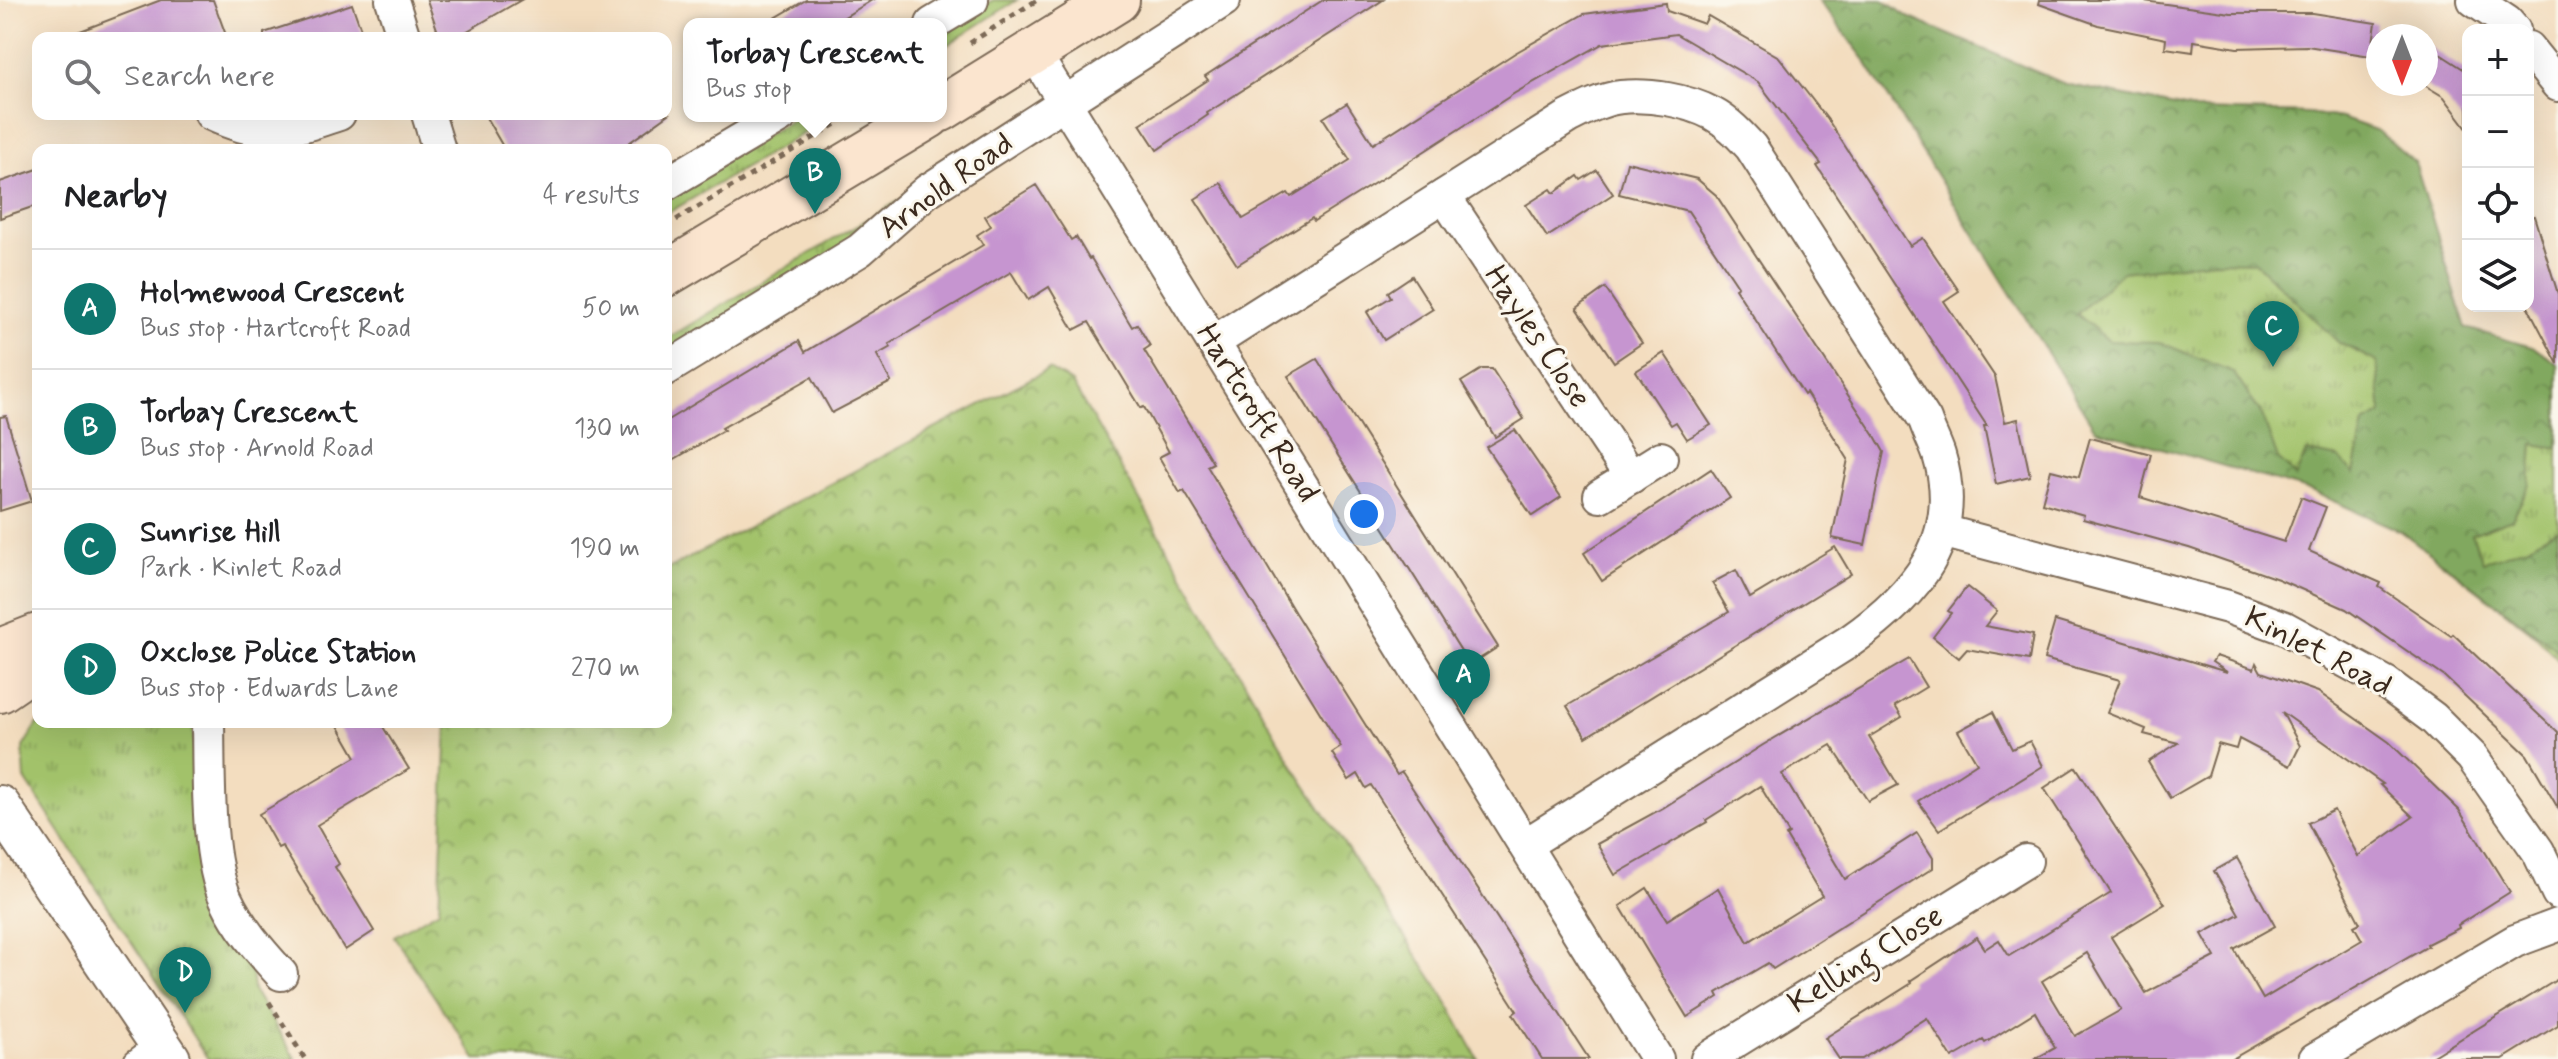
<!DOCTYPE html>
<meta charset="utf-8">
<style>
:root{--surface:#fff;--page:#f6f6f6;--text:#202124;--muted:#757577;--line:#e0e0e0;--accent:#0f766e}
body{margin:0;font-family:Mynerve,sans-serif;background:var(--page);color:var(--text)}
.controls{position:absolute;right:24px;top:24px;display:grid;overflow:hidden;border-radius:16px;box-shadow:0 8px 32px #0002}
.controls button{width:72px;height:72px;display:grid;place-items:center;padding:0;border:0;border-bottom:2px solid var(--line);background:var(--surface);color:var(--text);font:40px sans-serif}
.compass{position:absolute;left:2366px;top:24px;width:72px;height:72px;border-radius:50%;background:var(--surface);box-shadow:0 8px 32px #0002;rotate:180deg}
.you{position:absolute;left:1364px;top:514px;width:28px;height:28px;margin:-20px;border:6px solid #fff;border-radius:50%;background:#1a73e8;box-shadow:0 0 0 12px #1a73e833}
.badge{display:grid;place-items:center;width:52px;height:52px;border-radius:50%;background:var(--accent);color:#fff;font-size:26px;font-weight:700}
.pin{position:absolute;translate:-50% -66px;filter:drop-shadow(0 2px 4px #0008)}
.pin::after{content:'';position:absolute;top:42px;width:28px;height:24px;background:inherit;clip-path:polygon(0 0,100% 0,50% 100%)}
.popup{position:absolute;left:683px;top:18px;width:264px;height:104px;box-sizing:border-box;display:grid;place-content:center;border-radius:16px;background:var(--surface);filter:drop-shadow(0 2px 6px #0005);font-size:26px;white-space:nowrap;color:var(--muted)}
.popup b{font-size:30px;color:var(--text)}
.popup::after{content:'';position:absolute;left:50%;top:100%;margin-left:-16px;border:16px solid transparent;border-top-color:var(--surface)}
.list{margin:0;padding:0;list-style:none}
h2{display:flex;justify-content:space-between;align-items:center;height:104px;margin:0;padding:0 32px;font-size:34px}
h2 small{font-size:26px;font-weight:400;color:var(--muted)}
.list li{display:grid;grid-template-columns:52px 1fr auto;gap:24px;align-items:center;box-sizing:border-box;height:120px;padding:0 32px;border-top:2px solid var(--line)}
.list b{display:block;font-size:30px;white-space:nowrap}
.list p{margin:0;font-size:26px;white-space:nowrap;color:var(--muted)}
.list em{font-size:26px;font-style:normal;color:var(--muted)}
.icon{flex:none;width:44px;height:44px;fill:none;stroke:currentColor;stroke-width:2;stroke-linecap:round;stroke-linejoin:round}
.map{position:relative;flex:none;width:2558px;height:1059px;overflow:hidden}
.search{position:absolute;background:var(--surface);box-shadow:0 8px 32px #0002;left:32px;top:32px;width:640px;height:88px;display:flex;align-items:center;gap:20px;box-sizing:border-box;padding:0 28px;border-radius:16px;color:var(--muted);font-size:30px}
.panel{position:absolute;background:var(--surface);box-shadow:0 8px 32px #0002;left:32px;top:144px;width:640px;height:584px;border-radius:16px}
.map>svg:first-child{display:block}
</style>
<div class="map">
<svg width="2558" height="1059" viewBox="0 0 2558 1059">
<defs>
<pattern id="grass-tufts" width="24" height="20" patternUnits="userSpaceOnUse" patternTransform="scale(2)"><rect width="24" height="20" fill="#a2c26b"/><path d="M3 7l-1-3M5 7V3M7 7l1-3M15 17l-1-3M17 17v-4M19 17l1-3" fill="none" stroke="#859e57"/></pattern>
<pattern id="forest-crowns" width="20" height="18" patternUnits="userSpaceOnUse" patternTransform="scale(2)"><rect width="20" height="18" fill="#81a85f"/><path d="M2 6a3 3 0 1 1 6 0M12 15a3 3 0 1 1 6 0" fill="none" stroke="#6b894e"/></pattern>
<pattern id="park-crowns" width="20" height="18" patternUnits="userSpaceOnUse" patternTransform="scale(2)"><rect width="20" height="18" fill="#a2c26b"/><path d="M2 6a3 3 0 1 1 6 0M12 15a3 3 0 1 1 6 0" fill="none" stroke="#859e57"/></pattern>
</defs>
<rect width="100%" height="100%" fill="#fbf7ec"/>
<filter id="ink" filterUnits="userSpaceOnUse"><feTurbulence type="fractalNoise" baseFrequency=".0125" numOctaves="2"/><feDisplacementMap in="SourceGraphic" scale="16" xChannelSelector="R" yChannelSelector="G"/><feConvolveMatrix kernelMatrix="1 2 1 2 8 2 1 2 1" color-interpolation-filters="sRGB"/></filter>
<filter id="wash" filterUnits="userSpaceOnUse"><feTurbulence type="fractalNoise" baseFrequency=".006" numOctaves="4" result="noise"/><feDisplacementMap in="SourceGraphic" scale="32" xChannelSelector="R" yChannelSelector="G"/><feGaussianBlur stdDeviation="1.8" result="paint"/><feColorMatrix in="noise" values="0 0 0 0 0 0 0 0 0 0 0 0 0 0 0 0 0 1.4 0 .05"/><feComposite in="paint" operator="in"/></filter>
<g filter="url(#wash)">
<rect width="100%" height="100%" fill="#f3ddbf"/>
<g fill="url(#grass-tufts)" stroke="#6e7644" stroke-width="2">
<path d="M993 0H1017L941 49V31Z"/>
<path d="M1819 0H1883L1910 18 2065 84 2195 110 2308 113 2341 118 2378 131 2415 163 2466 328 2558 405V659L2533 633 2401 531 2311 491 2095 429 1865 60Z"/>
<path d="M798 116H833L666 214V194Z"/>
<path d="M905 197 849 245 666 356V339Z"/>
<path d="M39 722H193L199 869 213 915 251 968 253 990 296 1059H208L25 779 23 747Z"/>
</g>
<path fill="url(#forest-crowns)" stroke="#5e693e" stroke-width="2" fill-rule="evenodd" d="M1819 0H1883L1910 18 2065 84 2195 110 2308 113 2341 118 2378 131 2415 163 2466 328 2535 348 2558 364V448L2533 444 2530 485 2512 519 2472 534 2483 562 2528 546 2558 528V650L2401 531 2311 491 2095 429 1865 60ZM2215 261 2255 262 2339 343 2377 362 2382 414 2364 423 2354 474 2339 458 2306 452 2296 476 2278 459 2262 415 2233 372 2159 342 2109 341 2077 314 2122 272Z"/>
<path fill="url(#park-crowns)" stroke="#6e7644" stroke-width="2" d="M1049 369 1072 383 1295 769 1445 998 1478 1059H476L394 936 439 910 447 722H666V570Z"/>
<g id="blocks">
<g fill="#c695d0" fill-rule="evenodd">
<path d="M161 0H213L227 38H68L67 36Z"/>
<path d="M427 0H521L455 38H440Z"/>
<path d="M806 0H872L833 24H765Z"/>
<path d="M1323 0H1383L1207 113 1208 115 1157 150 1140 124 1208 80 1205 76Z"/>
<path d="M2040 0H2137L2231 13H2312L2376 23 2371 56 2307 46 2237 48 2194 41 2193 52 2165 48 2166 39 2098 25 2039 4Z"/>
<path d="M1666 3 1667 11 1704 24 1708 16 1779 57 1828 120 1910 246 1923 238 1959 291 1944 301 1995 377 2005 422 2018 419 2030 476 1996 484 1984 426H1987L1817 166 1821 164 1758 82 1676 34 1602 44 1515 93 1386 176 1314 221 1312 218 1237 265 1195 199 1221 183 1243 219 1288 193 1291 197 1350 160 1323 118 1347 103 1373 144 1515 53 1584 14Z"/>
<path d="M352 4 364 38H264V33Z"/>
<path d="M2426 45 2468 72V129L2444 97 2426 86Z"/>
<path d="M484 114H669L619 150H505Z"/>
<path d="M1627 162 1697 179 1716 195 1875 436 1884 452 1865 545 1832 538 1848 459 1806 393 1804 395 1735 288 1738 286 1688 211 1619 194Z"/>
<path d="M38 169V205L0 218V182Z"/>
<path d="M1597 170 1613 194 1547 237 1526 205 1551 189 1554 193 1578 176 1581 180Z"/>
<path d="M1036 185 1071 240 1076 237 1089 259 1091 258 1132 327 1137 324 1150 346 1144 350 1213 463 1207 466 1295 613 1397 775 1402 772 1589 1059H1542L1513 1014 1517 1011 1371 785 1366 788 1358 774 1349 780 1332 753 1341 747 1184 491 1180 493 1159 457 1169 452 1144 407 1141 408 1089 322 1074 330 1049 287 1028 300 1011 272 889 344 891 347 877 355 891 382 832 413 812 377 722 428 724 430 666 464V421L799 341 805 352 983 245 977 235 991 226 985 216Z"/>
<path d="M2534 216 2558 294V364L2528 307V217Z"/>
<path d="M1412 276 1433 309 1384 340 1367 312 1391 297 1388 292Z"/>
<path d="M1605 288 1642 343 1614 362 1577 308Z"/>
<path d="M1664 353 1711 425 1687 439 1676 422 1671 425 1636 371Z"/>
<path d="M1317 359 1498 647 1470 665 1288 376Z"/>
<path d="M1482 369H1492L1524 419 1495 437 1461 382Z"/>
<path d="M6 416 32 501 0 511V417Z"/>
<path d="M1515 430 1561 497 1532 516 1486 447Z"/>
<path d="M2090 438 2151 454 2140 497 2284 542 2301 497 2326 507 2309 551 2381 583 2379 587 2451 636 2453 634 2558 733V808L2527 755 2445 677 2346 609 2278 579 2189 548 2083 519 2084 515 2042 503 2051 470 2079 477Z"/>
<path d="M1711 469 1730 498 1602 581 1584 553Z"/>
<path d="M1835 547 1851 574 1586 737 1567 706 1729 612 1712 583 1736 570 1750 598Z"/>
<path d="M1967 587 1997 611 1985 626 2033 635 2029 660 1967 649 1959 658 1933 637 1951 613 1948 611Z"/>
<path d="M2055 621 2227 672 2212 662 2216 656 2254 669 2256 663 2261 672 2318 692 2389 742 2459 810 2510 892 2458 925 2459 928 2427 944 2428 946 2232 1059H2035L2055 1048 2035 1012 1985 1043 1983 1040 1952 1058 1927 1018 1862 1059H1839L1825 1038 1912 983 1910 981 1977 937 1985 949 1999 940 2009 956 2111 893 2044 788 2076 767 2165 904 2111 937 2146 993 2215 957 2202 934 2239 914 2214 871 2237 858 2275 926 2234 949 2263 999 2362 940 2354 926 2360 923 2308 823 2334 810 2358 856 2413 817 2380 785 2383 784 2282 712 2300 746 2290 766 2239 739 2236 749 2218 744 2208 776 2170 798 2148 762 2178 743 2144 734 2146 729 2107 713 2120 680 2044 659ZM2087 953 2121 1010 2075 1036 2042 981Z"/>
<path d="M1909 659 1926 687 1895 706 1902 717 1869 737 1898 785 1868 801 1831 745 1782 774 1845 879 1917 833 1933 858V868L1773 969 1768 963 1717 993 1719 997 1687 1017 1620 906 1647 888 1667 920 1718 888 1748 942 1822 896 1786 836 1789 834 1760 786 1706 820 1707 822 1615 875 1597 844 1663 808 1763 745Z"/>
<path d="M1993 712 2012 749 2030 741 2043 766 1939 830 1918 801 1977 763 1958 731Z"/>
<path d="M336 722H380L409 769 317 825 339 864 335 867 374 931 345 950 282 846 278 848 259 814 356 757Z"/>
<path d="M2558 979V1025L2503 1059H2428Z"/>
</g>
</g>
</g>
<g filter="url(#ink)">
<use href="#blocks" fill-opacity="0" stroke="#7b6956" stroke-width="2"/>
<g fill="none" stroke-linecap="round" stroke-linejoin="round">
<g stroke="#7b6956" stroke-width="20">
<path id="service" d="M133 1059 157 1041"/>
</g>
<g stroke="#7b6956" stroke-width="36">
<g id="minor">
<path d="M392 0 404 38"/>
<path d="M2474 0 2507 22 2514 30"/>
<path d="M932 24 972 0"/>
<path d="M2528 48 2558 85"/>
<path d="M1034 53 1657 1059"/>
<path d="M211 114C264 139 286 132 339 114"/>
<path d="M428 114 439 150"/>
<path d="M666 184 781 116"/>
<path d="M1444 196 1631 477"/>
<path d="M1214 342 1568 117C1584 109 1602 99 1621 97 1649 94 1687 100 1713 114 1728 122 1739 134 1751 147L1925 420C1929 432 1935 443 1939 455 1965 539 1914 596 1850 641L1525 845"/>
<path d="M666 369 860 250 927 191 1224 0"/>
<path d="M1600 496 1661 458"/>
<path d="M1942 531 2228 607 2285 628 2386 683 2433 718 2472 757 2538 851 2558 893"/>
<path d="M208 722C209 769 206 858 226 899 239 927 260 951 281 974"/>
<path d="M1707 1059 2026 861"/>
<path d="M2315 1059 2515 941 2558 925"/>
</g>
</g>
<g stroke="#7b6956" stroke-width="44">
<path id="tertiary" d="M0 806 170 1059"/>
</g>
<g stroke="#7b6956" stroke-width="48">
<g id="secondary">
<path d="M941 109 1117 0"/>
<path d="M666 274 929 116"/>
<path d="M0 651 38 636"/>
<path d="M0 690 38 664"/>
</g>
</g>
<g stroke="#7b6956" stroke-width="5" stroke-dasharray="6 6" stroke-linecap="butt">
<path d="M970 43 1037 0"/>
<path d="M666 226 838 123"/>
<path d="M269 1002 305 1059"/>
</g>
<use href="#service" stroke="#fff" stroke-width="16"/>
<use href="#minor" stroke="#fff" stroke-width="32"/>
<use href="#tertiary" stroke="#fff" stroke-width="40"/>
<use href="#secondary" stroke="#fbe5cf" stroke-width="44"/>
</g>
</g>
<g text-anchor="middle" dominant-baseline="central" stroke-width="6" stroke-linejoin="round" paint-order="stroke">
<g font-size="32" fill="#3b2a1e" stroke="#fbf7ec">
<text transform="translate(946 186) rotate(-36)">Arnold Road</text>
<text transform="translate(1537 337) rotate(56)">Hayles Close</text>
<text transform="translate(1257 413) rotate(58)">Hartcroft Road</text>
<text transform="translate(2318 652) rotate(27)">Kinlet Road</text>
<text transform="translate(1866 960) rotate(-32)">Kelling Close</text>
</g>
</g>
</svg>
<div class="controls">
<button>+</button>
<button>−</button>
<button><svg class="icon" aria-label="locate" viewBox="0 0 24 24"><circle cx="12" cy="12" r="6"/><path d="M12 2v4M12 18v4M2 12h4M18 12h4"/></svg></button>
<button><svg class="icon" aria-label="layers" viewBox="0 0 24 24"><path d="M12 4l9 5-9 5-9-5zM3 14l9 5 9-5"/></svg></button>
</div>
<svg class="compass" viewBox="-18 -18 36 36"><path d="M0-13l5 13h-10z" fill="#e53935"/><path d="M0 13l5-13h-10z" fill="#757577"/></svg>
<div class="you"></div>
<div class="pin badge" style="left:1464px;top:715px">A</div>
<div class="pin badge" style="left:815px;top:214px">B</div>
<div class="popup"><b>Torbay Crescent</b>Bus stop</div>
<div class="pin badge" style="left:2273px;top:367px">C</div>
<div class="pin badge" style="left:185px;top:1013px">D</div>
<div class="search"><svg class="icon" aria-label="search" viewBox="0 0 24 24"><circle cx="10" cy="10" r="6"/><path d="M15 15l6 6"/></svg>Search here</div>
<section class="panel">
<h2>Nearby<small>4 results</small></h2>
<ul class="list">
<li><span class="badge">A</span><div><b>Holmewood Crescent</b><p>Bus stop · Hartcroft Road</p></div><em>50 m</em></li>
<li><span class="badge">B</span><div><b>Torbay Crescent</b><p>Bus stop · Arnold Road</p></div><em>130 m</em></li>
<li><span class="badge">C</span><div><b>Sunrise Hill</b><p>Park · Kinlet Road</p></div><em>190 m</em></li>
<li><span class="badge">D</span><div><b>Oxclose Police Station</b><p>Bus stop · Edwards Lane</p></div><em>270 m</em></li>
</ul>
</section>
</div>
